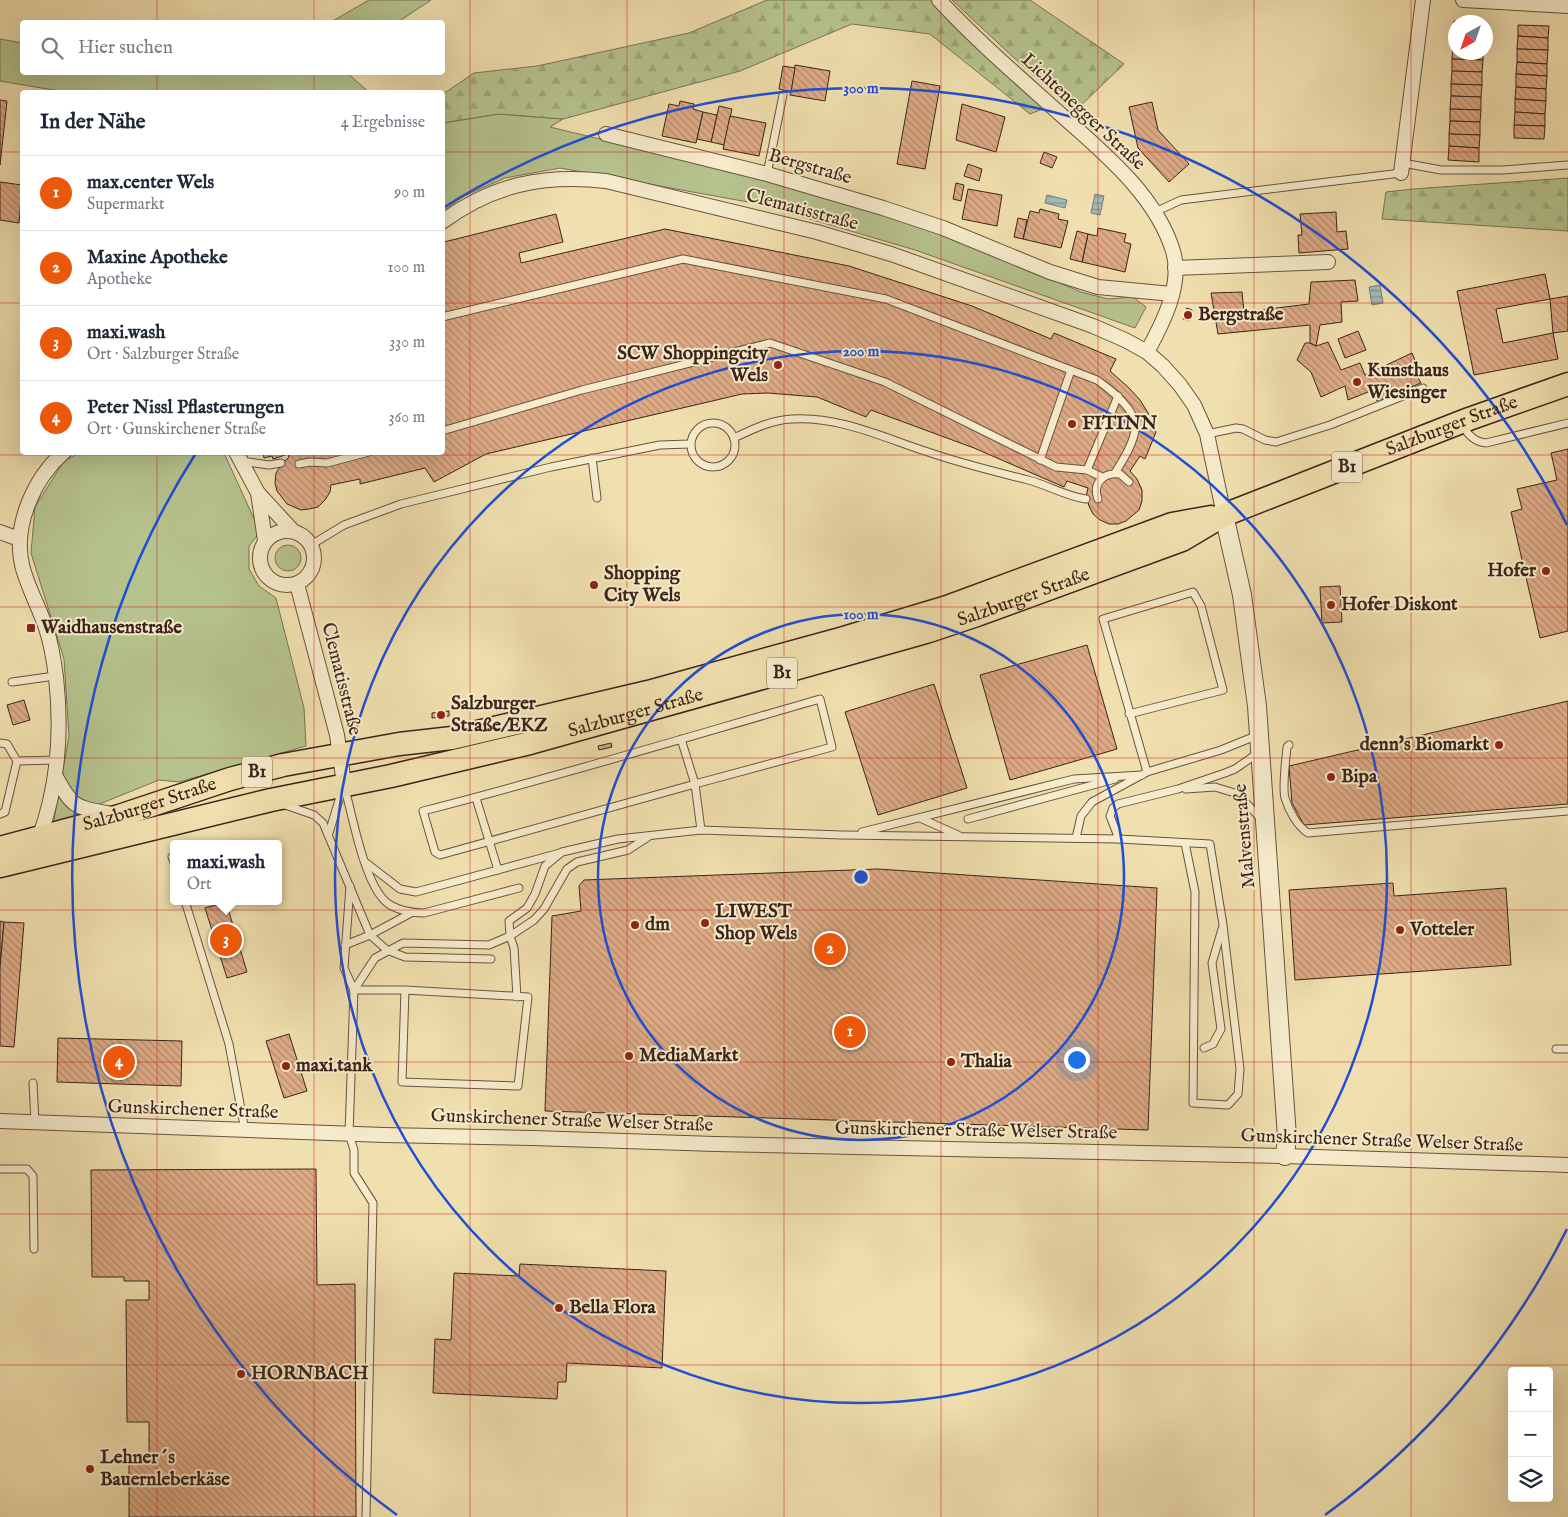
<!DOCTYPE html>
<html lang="de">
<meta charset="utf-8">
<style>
:root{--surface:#fff;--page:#f2f2f3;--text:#1f2937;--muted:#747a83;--line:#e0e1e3;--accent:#ea580c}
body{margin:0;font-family:"IM FELL English",serif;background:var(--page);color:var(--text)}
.controls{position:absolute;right:15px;bottom:15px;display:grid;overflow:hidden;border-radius:5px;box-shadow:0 5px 20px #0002}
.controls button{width:45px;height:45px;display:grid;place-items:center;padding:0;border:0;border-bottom:1px solid var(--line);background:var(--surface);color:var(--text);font:25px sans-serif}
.compass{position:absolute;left:1448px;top:15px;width:45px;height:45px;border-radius:50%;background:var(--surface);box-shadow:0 5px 20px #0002;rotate:220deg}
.you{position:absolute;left:1076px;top:1059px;width:18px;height:18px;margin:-12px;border:4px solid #fff;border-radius:50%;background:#1a73e8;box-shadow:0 0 0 8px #1a73e833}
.badge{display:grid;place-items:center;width:32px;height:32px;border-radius:50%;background:var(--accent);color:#fff;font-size:16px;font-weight:700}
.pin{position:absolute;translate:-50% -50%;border:2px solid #fff;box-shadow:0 1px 5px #0006}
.popup{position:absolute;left:170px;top:840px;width:112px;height:65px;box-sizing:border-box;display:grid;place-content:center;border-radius:5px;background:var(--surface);filter:drop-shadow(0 1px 4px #0005);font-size:16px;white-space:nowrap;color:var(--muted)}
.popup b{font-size:19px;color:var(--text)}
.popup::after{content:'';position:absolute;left:50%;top:100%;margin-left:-10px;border:10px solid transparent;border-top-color:var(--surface)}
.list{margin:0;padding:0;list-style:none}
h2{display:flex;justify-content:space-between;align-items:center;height:65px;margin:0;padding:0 20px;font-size:21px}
h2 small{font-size:16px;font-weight:400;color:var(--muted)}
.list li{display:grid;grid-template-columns:32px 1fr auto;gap:15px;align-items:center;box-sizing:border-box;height:75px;padding:0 20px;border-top:1px solid var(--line)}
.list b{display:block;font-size:19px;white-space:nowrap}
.list p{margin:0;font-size:16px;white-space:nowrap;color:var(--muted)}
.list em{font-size:16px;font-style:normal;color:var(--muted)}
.icon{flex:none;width:28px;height:28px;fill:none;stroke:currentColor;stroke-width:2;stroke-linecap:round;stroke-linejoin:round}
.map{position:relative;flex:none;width:1568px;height:1517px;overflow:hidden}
.search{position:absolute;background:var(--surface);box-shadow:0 5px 20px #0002;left:20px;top:20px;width:425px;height:55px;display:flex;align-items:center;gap:12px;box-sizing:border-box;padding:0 18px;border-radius:5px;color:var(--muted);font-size:19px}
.panel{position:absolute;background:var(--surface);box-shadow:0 5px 20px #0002;left:20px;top:90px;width:425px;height:365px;border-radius:5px}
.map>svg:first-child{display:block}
</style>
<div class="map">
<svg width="1568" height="1517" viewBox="0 0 1568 1517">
<defs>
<pattern id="forest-firs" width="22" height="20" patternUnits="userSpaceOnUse" patternTransform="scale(1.25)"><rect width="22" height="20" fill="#b6c38e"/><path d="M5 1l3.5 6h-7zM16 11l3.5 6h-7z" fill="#9da77a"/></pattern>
<pattern id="water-rules" width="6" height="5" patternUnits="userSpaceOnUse" patternTransform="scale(1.25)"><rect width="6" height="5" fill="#a0bab7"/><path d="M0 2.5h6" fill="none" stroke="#839794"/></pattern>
<pattern id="building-back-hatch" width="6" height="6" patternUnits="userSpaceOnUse" patternTransform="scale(1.25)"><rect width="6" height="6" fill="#deab86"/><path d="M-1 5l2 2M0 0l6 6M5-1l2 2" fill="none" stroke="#b58b6d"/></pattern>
</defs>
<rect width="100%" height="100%" fill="#f1e0af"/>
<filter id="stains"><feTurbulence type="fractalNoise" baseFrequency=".004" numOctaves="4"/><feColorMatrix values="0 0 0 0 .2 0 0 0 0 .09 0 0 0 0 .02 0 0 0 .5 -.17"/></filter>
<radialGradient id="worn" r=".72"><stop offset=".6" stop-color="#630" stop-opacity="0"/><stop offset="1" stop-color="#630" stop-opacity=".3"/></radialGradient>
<g fill="#b6c38e" stroke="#787454">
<path d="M369 0H431L398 22H331Z"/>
<path d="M0 39 22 43V72L347 73 369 92H65L0 81Z"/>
<path d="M498 114 563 119 550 127 790 185 930 228 1081 292 1108 299 1133 297 1146 307 1135 328 915 250 759 204 560 168 505 178 464 196 443 211V123Z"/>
<path d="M79 453H224L260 532 249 546V569L259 586 276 598 304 708 306 746 179 782 159 780 97 805 82 815 53 825 69 736 64 659 31 553 35 507 64 461Z"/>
<circle cx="288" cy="558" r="13"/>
</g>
<g fill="url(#forest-firs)" stroke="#787454">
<path d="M767 0H934L1045 108 1030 114 930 34 852 24 740 71 563 119 498 114 443 123V94L474 73 537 66 689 33Z"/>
<path d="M952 0H1030L1124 64 1075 111 1012 56Z"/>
<path d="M1568 178V231L1382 219 1386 192 1413 189Z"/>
</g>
<g fill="url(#water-rules)" stroke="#777e78">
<path d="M1095 194 1104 196 1100 215 1091 213Z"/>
<path d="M1047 195 1067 200 1065 208 1045 203Z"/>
<path d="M1380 285 1383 303 1372 305 1369 287Z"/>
</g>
<g fill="url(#building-back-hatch)" stroke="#3a241a">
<path d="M1454 21 1475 22H1456V33H1453Z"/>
<path d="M1518 25 1549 26 1548 38 1518 36Z"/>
<rect x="1453" y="33" width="3" height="12"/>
<path d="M1518 36 1548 38V50L1517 49Z"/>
<path d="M1453 45H1456V52H1483V60L1452 59Z"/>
<path d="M1517 49 1548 50 1547 64 1517 62Z"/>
<path d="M1452 59 1483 60 1482 72 1452 71Z"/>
<path d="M1517 62 1547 64V76L1516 74Z"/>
<path d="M795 65 830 71 825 101 790 95Z"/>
<path d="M783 66 795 68 791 92 779 89Z"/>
<path d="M1452 71 1482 72V85L1451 84Z"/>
<path d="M1516 74 1547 76 1546 89 1516 87Z"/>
<path d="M912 81 940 86 925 169 897 164Z"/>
<path d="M1451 84 1482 85 1481 97 1451 96Z"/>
<path d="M1516 87 1546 89V101L1515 99Z"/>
<path d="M1451 96 1481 97V110L1450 109Z"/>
<path d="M1515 99 1546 101 1545 114 1515 112Z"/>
<path d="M0 100 7 101 0 165Z"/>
<path d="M680 101 694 104 693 109 703 112 696 143 662 136 669 104 679 106Z"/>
<path d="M1152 102 1158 130 1189 164 1169 182 1138 148 1129 107Z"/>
<path d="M962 104 1005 117 996 152 956 140Z"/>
<path d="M719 106 732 109 724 145 711 142Z"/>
<path d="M1450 109 1481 110 1480 122 1450 121Z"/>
<path d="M703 112 717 115 711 142 697 139Z"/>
<path d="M1515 112 1545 114V126L1514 125Z"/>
<path d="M730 116 766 123 759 156 723 149Z"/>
<path d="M1450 121 1480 122V135L1449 134Z"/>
<path d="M1514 125 1545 126 1544 139 1514 138Z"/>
<path d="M1449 134 1480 135 1479 148 1449 146Z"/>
<path d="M1449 146 1479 148V162L1448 160Z"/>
<path d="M1044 152 1057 157 1052 168 1040 163Z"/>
<path d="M968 164 982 169 979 181 964 176Z"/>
<path d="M0 182 22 185 19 223 0 220Z"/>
<path d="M956 183 964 185 961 201 953 199Z"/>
<path d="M968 189 1002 195 997 226 962 219Z"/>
<path d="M1040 209 1059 214 1058 219 1068 221 1061 248 1023 239 1030 211 1039 213Z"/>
<path d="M1336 212 1337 232 1346 231 1348 249 1299 253 1298 235H1302L1300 214Z"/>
<path d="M556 214 563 242 519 253 521 263 665 229 849 266 972 306 1051 339 1054 333 1116 359 1110 371 1128 387 1140 400 1150 416 1156 432 1145 459 1140 456 1130 471 1137 479 1142 490V501L1139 510 1126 521 1118 524H1109L1100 520 1093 514 1089 506 1086 497 1088 488 1067 481 1064 487 974 448 871 410 866 417 817 397 768 393 742 394 486 454 434 482 425 468 360 484V479L331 485 330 492 325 500 318 507 309 509 301 510 287 504 277 491 275 483 276 473 282 464 289 457 288 454 273 459 272 456 264 458 263 452H442V243L444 242Z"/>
<path d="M1018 218 1027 220 1023 239 1014 237Z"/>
<path d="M1098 228 1126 234 1124 242 1131 244 1125 272 1082 262 1088 234 1097 236Z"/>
<path d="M1077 231 1088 234 1082 262 1070 259Z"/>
<path d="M1545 274 1550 299 1496 309 1503 343 1553 333 1558 359 1474 375 1457 291Z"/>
<path d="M1355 280 1358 301 1341 302 1342 322 1320 325 1316 346 1310 343V325L1218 334 1211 293 1242 292 1244 312 1309 304 1311 282Z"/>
<path d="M1568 296V331L1553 333 1550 299Z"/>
<path d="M1187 308 1192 310 1189 321 1183 319Z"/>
<path d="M1358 331 1366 350 1345 358 1338 339Z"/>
<path d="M1328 342 1341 370 1360 363 1365 375 1412 353 1420 372 1416 374 1421 383 1377 401 1373 390 1348 400 1345 386 1321 397 1311 372 1297 360 1305 343H1310L1316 346Z"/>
<path d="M1568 449V631L1540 638 1511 512 1522 509 1517 489 1557 480 1551 453Z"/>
<path d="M1340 586 1342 622 1322 623 1320 587Z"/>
<path d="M1087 645 1117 749 1010 780 980 675Z"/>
<path d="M934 684 967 788 878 815 845 712Z"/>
<path d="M24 700 30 720 13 725 7 705Z"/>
<path d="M1568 701V804L1304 825 1292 803 1289 766Z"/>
<path d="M449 711V716L432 718V713Z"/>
<path d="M611 743 612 747 599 750 598 746Z"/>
<path d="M878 869 1157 888 1148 1130 545 1111 552 916 581 911 579 886 584 880Z"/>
<path d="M1393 883 1394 896 1506 888 1511 965 1295 980 1289 890Z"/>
<path d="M226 902 247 972 227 978 205 908Z"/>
<path d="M0 921 4 922 0 968Z"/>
<path d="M4 922 24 923 14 1047 0 1046V968Z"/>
<path d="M289 1034 307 1091 284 1098 266 1041Z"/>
<path d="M58 1038 182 1041 181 1086 57 1082Z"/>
<path d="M316 1169 317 1285 355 1284 356 1517H129V1460H149V1422H127L126 1300H149V1281H124V1277H92L91 1170Z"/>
<path d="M520 1264 666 1271 662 1368 567 1363 566 1382H558L557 1399 433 1393 435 1339 451 1340 454 1273 519 1276Z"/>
</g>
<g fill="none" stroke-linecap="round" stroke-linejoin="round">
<g stroke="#68533f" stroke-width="9">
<g id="service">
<path d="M1403 163 1441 170H1503L1568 165"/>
<path d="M767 174 783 95"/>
<path d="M1155 212 1181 200 1401 173"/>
<path d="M442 317 683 259 886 299 1097 380C1111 390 1139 411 1135 431 1132 446 1123 460 1115 473"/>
<circle cx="713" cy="445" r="22"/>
<path d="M1462 424C1467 434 1474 442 1486 443L1568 423"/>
<path d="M442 431 582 390 770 343 885 382 1056 467 1087 470 1102 477"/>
<path d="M1207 434 1236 428 1243 429 1265 440 1276 442 1330 425 1423 388"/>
<path d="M734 438C753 429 771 420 792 419 838 416 882 437 925 451 959 463 993 471 1028 480 1048 485 1065 496 1086 499"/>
<path d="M592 458 597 498"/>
<path d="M1040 460 1071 370"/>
<path d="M241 461 269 465 281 463"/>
<path d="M299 464 310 462 327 463 369 452"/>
<path d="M1087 470 1118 396"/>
<path d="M1098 499C1092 483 1104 472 1120 474L1129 482"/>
<path d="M311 545 344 525 401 504 551 467 660 445 690 444"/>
<path d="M12 682 55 676"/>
<path d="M1129 714 1223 690 1201 606 1193 592 1103 619 1147 772"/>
<path d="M681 739 695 784 832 747 820 699C688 737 556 777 423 811L435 852 440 855 695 784 701 830"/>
<path d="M0 743 7 744 17 761"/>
<path d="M1289 745 1287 747C1286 759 1282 787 1285 798 1289 811 1297 826 1308 833L1568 811"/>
<path d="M345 789C353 818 364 881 385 901 394 910 412 913 424 913L519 888"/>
<path d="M1186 789 1215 787 1238 794 1261 819"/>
<path d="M476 798 498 870"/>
<path d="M285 805 314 815 323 823 370 935 387 950 405 957 491 959"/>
<path d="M0 814 5 812 17 761 56 760"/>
<path d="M920 818 958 835"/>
<path d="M968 819 1115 779"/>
<path d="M862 832 1074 779 1142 775"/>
<path d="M329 833 342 790"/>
<path d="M1076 838 1081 816 1092 802 1147 772 1221 750 1258 735"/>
<path d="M1119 839 1110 816 1113 808 1118 804 1178 789 1225 773 1235 769 1258 753"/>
<path d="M172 857 174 862"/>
<path d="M365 862 400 889 416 892 560 853"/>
<path d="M350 886 344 968 354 990 349 1134 354 1150V1173L373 1203 366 1517"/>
<path d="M185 901 229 1044 245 1131"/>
<path d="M345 945 370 935 411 913"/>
<path d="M354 990H405L528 997 518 1086 402 1082 405 990"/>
<path d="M354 990 375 958 403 943 489 945 510 936 534 920 544 909 567 869 577 862 628 850 648 837"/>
<path d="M517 997 514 948 510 936 509 921 527 908 535 894 545 866 562 852 618 839 701 830 842 835 1119 839 1210 844 1223 925 1240 1069 1238 1094 1228 1105 1193 1103 1195 892 1185 843"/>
<path d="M1204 1048 1213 1044 1221 1029 1212 963 1222 929"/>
<path d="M1556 1049H1568"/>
<path d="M33 1083 35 1122"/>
<path d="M0 1169H27L33 1176 34 1249"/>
</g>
</g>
<g stroke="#68533f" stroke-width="16">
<g id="minor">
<path d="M939 0C976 40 1018 76 1058 112 1101 151 1155 193 1173 251 1183 284 1163 323 1147 352"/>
<path d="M1463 0 1568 6"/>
<path d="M606 134 767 174 883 208 943 228 1050 272 1098 287 1172 294"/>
<path d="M1401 173 1423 0"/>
<path d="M442 222C493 184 545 174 606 181L817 232 891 254 1093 326 1125 340 1147 352 1163 366 1180 385 1194 405 1207 434 1224 515"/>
<path d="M1175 268 1328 262"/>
<path d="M236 452 258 493 293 531"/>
<path d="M258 493 265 540"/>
<circle cx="287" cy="558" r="27"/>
<path d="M0 532 19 539"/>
<path d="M297 584 337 735 344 784"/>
<path d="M55 775C73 809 75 807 112 814"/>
<path d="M39 838C58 787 62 731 56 677 54 661 51 643 46 628 39 607 27 586 22 565 13 525 34 478 64 452"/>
<path d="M0 1121 384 1135 533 1138 715 1144 1285 1156 1568 1165"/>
</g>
</g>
<g stroke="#68533f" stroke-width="20">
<path id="tertiary" d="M1224 515 1242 595 1257 706 1287 1137 1285 1156"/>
</g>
<g stroke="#3a241a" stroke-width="25">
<g id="primary">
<path id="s1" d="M0 848 119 816 230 779 283 765 399 744 452 738 648 692 840 639 947 607 1172 524 1211 517"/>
<path id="s2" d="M0 866 271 800 391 776 530 743 926 632 977 615 1182 540 1224 515 1469 419 1568 384"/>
</g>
</g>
<use href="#service" stroke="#f6ebcb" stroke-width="7"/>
<use href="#minor" stroke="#f6ebcb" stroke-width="14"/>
<use href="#tertiary" stroke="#f6ebcb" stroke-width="18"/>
<use href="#primary" stroke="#f1e0af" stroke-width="22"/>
</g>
<path fill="none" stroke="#d62828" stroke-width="1" stroke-opacity="0.55" d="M157 0V22M314 0V22M470 0V1517M627 0V1517M784 0V1517M941 0V1517M1098 0V1517M1254 0V1517M1411 0V1517M157 72V92M314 72V92M0 152H22M442 152H1568M0 303H22M442 303H1568M157 452V1517M314 452V1517M0 455H1568M0 607H1568M0 758H1568M0 910H1568M0 1062H1568M0 1214H1568M0 1365H1568"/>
<g fill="none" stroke="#1d4ed8" stroke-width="2.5">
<circle cx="861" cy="877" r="263"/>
<circle cx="861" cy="877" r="526"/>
<path d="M1567 1229A789 789 0 0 1 1325 1515M397 1515A789 789 0 0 1 196 453M443 208A789 789 0 0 1 1567 525"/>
</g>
<g fill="#8f2418" stroke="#f6ebcb" stroke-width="2">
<circle cx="1188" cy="315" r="5"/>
<circle cx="778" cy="365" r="5"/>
<circle cx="1357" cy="382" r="5"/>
<circle cx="1072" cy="424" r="5"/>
<circle cx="1546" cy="571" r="5"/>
<circle cx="594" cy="585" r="5"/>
<circle cx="1331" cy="605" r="5"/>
<rect x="26" y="623" width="10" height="10" rx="2.5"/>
<circle cx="441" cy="715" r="5"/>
<circle cx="1499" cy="745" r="5"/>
<circle cx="1331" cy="777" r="5"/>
<circle cx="705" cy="923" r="5"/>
<circle cx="635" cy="925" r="5"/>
<circle cx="1400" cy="930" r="5"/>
<circle cx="629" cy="1056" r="5"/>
<circle cx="951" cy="1062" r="5"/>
<circle cx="286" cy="1066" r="5"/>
<circle cx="559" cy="1308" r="5"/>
<circle cx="241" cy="1374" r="5"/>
<circle cx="90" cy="1469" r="5"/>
</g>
<g text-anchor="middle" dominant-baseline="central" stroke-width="4" stroke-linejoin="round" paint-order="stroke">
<g fill="#f6ebcb" stroke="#72604f" stroke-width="1">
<rect x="1332" y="451.5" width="30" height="31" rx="4"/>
<rect x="767" y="657.5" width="30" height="31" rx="4"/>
<rect x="242" y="756.5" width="30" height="31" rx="4"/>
</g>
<g font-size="18" font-weight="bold" fill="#3a241a">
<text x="1347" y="467">B1</text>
<text x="782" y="673">B1</text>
<text x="257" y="772">B1</text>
</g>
<g font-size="19" fill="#3a241a" stroke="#f6ebcb">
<text transform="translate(1083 112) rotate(43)">Lichtenegger Straße</text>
<text transform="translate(810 167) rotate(16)">Bergstraße</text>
<text transform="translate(802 210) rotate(15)">Clematisstraße</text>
<text stroke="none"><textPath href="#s2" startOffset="1521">Salzburger Straße</textPath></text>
<text stroke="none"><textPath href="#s2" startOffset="1059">Salzburger Straße</textPath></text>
<text transform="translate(341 679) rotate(76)">Clematisstraße</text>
<text stroke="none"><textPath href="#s2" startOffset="654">Salzburger Straße</textPath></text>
<text stroke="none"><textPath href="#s1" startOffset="156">Salzburger Straße</textPath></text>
<text transform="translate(1245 836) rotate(-95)">Malvenstraße</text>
<text transform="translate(193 1110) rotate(2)">Gunskirchener Straße</text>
<text transform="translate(572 1121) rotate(2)">Gunskirchener Straße Welser Straße</text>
<text transform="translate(976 1131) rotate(1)">Gunskirchener Straße Welser Straße</text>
<text transform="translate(1382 1141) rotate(2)">Gunskirchener Straße Welser Straße</text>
</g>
<g font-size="19" font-weight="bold" fill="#3a241a" stroke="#f6ebcb" text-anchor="start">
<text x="1198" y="315">Bergstraße</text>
<text x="768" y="354" text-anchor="end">SCW Shoppingcity<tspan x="768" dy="22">Wels</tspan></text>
<text x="1367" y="371">Kunsthaus<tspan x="1367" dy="22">Wiesinger</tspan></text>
<text x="1082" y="424">FITINN</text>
<text x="1536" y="571" text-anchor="end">Hofer</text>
<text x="604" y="574">Shopping<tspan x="604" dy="22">City Wels</tspan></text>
<text x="1341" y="605">Hofer Diskont</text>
<text x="41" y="628">Waidhausenstraße</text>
<text x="451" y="704">Salzburger<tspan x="451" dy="22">Straße/EKZ</tspan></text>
<text x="1489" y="745" text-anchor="end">denn's Biomarkt</text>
<text x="1341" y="777">Bipa</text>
<text x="715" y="912">LIWEST<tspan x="715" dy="22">Shop Wels</tspan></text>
<text x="645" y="925">dm</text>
<text x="1410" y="930">Votteler</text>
<text x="639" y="1056">MediaMarkt</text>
<text x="961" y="1062">Thalia</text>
<text x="296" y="1066">maxi.tank</text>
<text x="569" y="1308">Bella Flora</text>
<text x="251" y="1374">HORNBACH</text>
<text x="100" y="1458">Lehner´s<tspan x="100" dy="22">Bauernleberkäse</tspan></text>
</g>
</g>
<circle cx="861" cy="877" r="8" fill="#1d4ed8" stroke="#f6ebcb" stroke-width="2.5"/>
<g font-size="15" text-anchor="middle" font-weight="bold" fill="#1d4ed8" stroke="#f6ebcb" stroke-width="4" stroke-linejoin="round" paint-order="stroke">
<text x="861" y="93">300 m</text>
<text x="861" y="356">200 m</text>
<text x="861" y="619">100 m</text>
</g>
<rect width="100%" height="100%" filter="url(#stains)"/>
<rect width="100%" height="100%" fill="url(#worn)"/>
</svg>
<div class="controls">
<button>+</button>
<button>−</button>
<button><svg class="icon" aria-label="layers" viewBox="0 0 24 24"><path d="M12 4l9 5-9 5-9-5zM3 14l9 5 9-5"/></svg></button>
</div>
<svg class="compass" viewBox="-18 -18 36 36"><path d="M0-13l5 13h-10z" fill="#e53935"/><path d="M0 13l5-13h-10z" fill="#747a83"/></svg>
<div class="you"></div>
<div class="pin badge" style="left:850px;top:1032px">1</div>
<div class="pin badge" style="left:830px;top:949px">2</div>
<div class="pin badge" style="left:226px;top:940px">3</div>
<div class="popup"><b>maxi.wash</b>Ort</div>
<div class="pin badge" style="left:119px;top:1062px">4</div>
<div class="search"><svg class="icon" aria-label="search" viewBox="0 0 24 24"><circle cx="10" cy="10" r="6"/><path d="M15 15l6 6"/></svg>Hier suchen</div>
<section class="panel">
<h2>In der Nähe<small>4 Ergebnisse</small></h2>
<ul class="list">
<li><span class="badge">1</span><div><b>max.center Wels</b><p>Supermarkt</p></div><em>90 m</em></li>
<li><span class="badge">2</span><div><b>Maxine Apotheke</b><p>Apotheke</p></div><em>100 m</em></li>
<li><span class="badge">3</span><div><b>maxi.wash</b><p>Ort · Salzburger Straße</p></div><em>330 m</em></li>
<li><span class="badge">4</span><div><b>Peter Nissl Pflasterungen</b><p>Ort · Gunskirchener Straße</p></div><em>360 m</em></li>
</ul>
</section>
</div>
